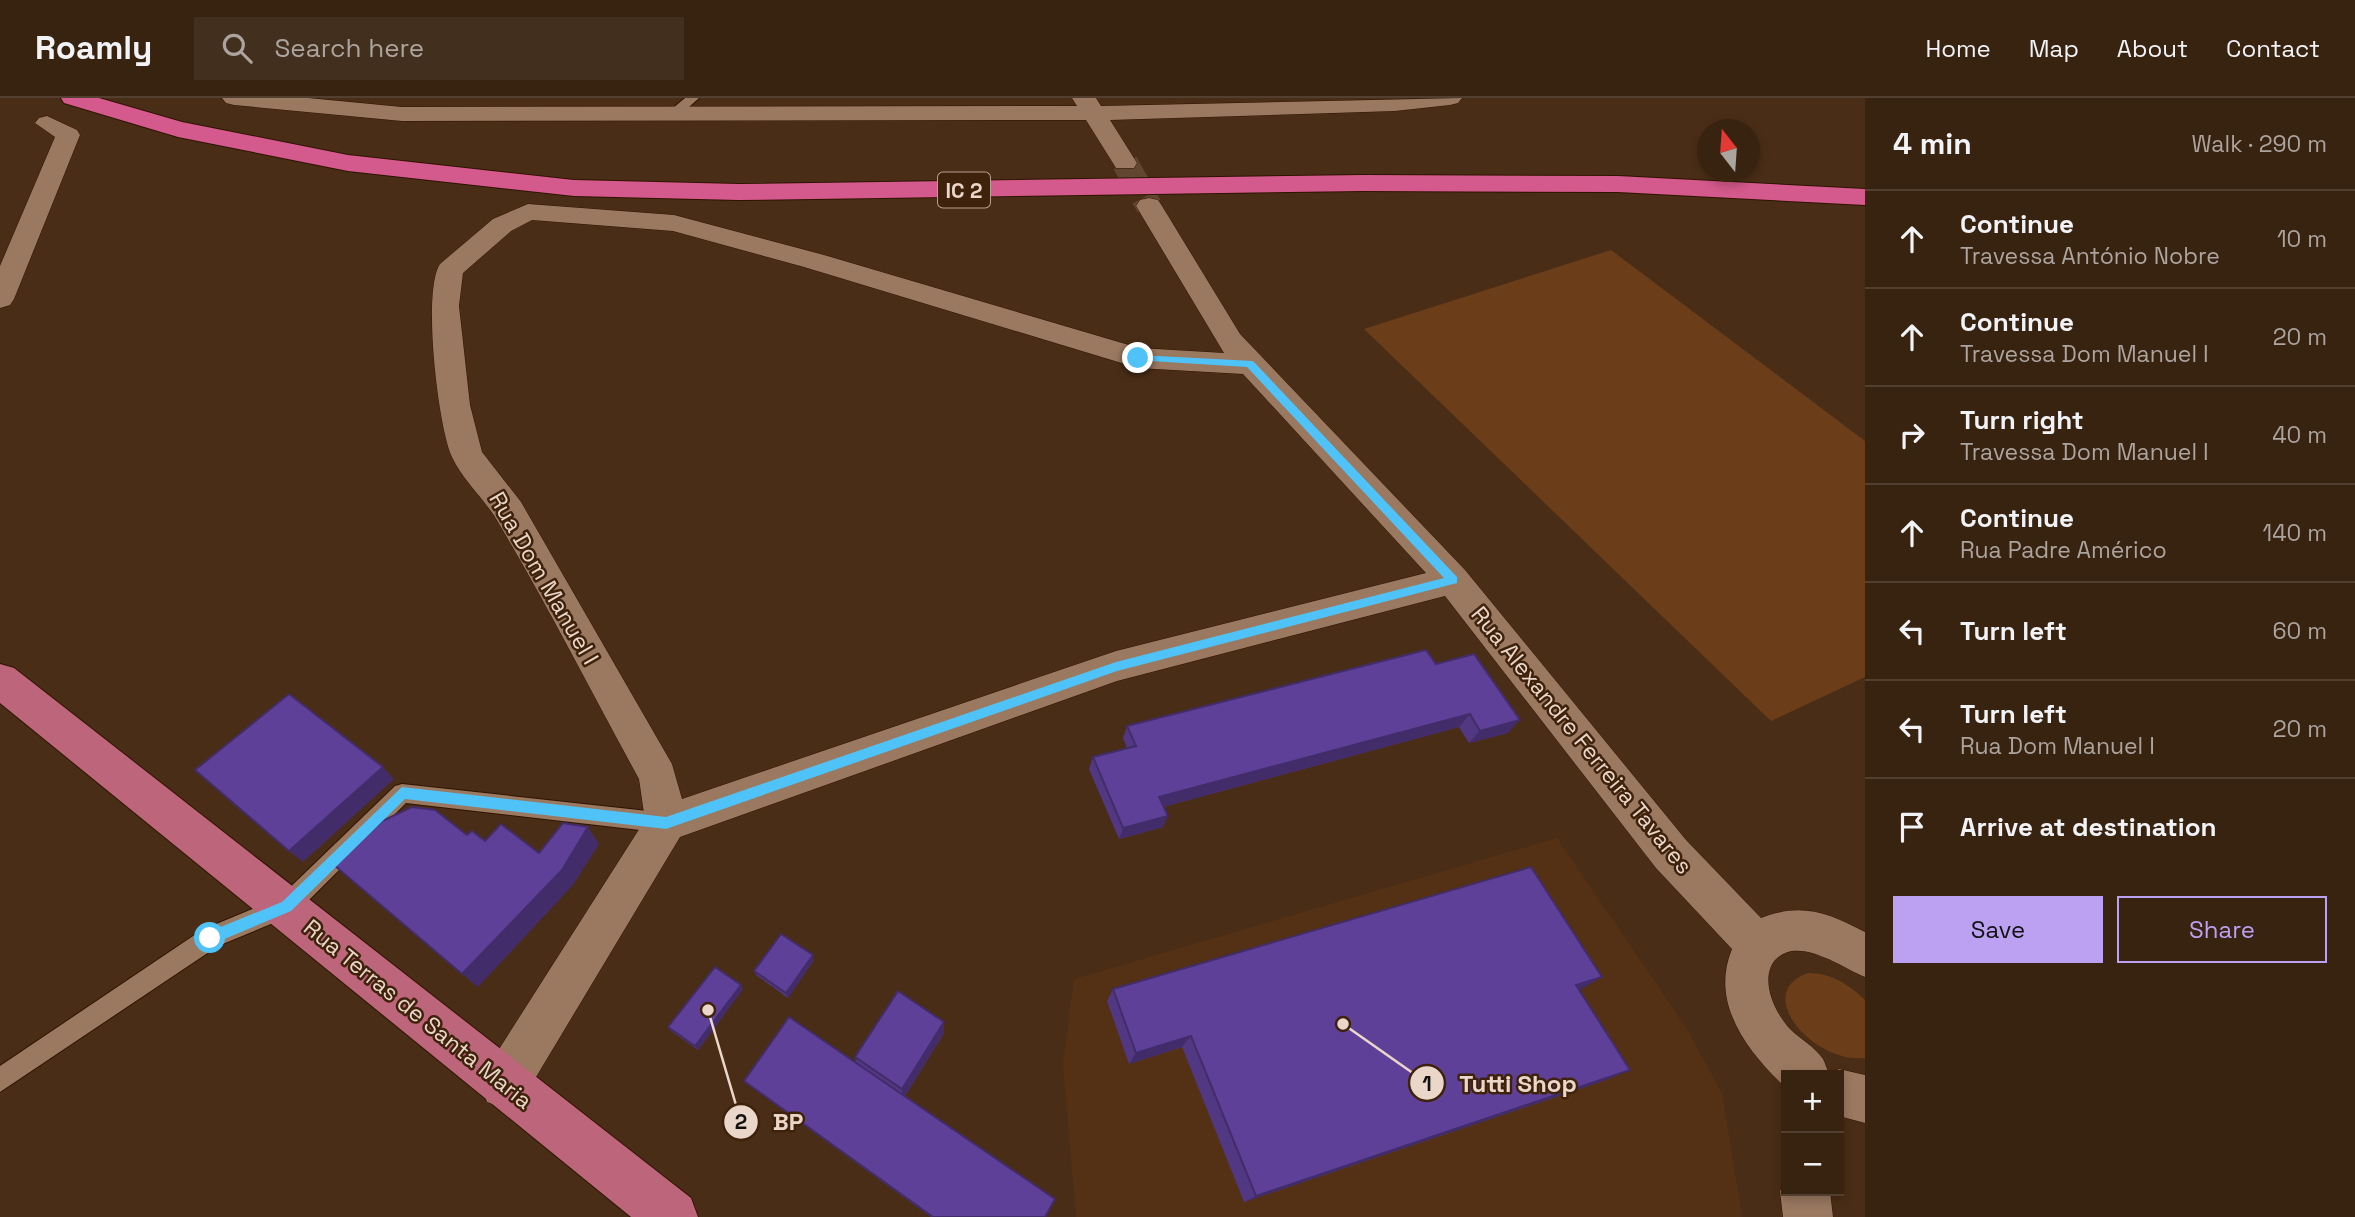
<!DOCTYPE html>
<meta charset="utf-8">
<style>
:root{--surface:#382210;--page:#432f1e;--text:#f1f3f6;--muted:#aba49f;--line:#523f30;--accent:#bca0f2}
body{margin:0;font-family:"Space Grotesk",sans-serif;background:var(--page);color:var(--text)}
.controls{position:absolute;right:21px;bottom:21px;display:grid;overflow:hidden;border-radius:0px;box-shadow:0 4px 10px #0003}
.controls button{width:63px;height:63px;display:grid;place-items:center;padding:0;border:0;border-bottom:2px solid var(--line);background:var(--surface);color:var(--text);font:35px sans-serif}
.compass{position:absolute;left:1697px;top:21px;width:63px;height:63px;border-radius:50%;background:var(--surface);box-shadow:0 4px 10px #0003;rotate:343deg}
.stop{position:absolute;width:21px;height:21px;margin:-16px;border:5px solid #4fc3f7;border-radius:50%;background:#fff}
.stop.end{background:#4fc3f7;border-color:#fff;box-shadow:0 2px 7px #0008}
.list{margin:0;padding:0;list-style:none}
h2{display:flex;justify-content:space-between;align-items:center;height:91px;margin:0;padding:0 28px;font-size:30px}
h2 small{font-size:23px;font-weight:400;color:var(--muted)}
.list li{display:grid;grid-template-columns:46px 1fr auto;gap:21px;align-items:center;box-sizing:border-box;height:98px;padding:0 28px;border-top:2px solid var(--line)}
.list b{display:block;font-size:26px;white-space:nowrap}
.list p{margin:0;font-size:23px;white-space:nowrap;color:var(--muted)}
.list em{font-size:23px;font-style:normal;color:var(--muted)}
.actions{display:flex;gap:14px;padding:21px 28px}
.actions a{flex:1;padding:16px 0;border:2px solid var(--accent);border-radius:0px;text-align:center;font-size:24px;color:var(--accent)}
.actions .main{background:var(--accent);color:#111}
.icon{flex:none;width:38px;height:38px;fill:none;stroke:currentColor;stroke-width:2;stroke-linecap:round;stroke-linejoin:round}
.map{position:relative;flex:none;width:1865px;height:1119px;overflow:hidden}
header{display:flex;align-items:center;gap:42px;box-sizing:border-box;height:98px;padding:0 35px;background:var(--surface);border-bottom:2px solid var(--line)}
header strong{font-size:33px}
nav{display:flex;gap:38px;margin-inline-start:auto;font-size:24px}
.search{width:490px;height:63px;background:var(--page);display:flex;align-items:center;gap:18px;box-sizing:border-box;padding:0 24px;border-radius:0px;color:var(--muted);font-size:26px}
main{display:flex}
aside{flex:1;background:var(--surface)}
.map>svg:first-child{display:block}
</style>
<header>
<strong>Roamly</strong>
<div class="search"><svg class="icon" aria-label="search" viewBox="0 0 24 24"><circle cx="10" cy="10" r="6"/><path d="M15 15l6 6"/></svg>Search here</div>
<nav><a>Home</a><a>Map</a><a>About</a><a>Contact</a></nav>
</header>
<main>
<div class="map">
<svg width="1865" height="1119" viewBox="0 0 1865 1119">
<rect width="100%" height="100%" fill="#4a2d16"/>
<path fill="#543114" d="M1557 740 1685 928 1722 995 1742 1119H1076L1063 966 1074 881Z"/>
<g fill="#6b3e19">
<path d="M1611 152 1865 343V579L1771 623 1364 231Z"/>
<path d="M1808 875C1831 875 1848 886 1865 902V960C1814 966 1751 895 1808 875Z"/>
</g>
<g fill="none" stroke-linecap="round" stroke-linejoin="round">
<path stroke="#624631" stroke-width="26" stroke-dasharray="26 13" stroke-linecap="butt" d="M1125 65 1149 108"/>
<g stroke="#2f1400" stroke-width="2">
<g id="lane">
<path d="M685 0H699L680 17H672V11Z"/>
<path d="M402 686 666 715 674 718 677 725 674 732 666 735 406 705 295 816 218 848 0 994V968L202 832 279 800 395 688Z"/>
</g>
</g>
<g stroke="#2f1400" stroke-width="1">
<g id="street">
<path d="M222 0H308L402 9 1077 8 1072 0H1096L1101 8 1462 0 1458 5 1450 7 1395 13 1110 22 1137 65 1134 70H1116L1086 22 402 23 234 7 226 5Z"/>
<path d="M47 18 77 32 80 37 14 201 10 207 0 210V168L55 39 35 25 39 20Z"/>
<path d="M1149 100 1158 102 1162 108 1240 236 1465 472 1686 742 1761 820C1802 804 1828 815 1865 834V879C1841 869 1798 837 1775 862 1759 882 1775 915 1790 931 1800 941 1815 949 1823 961 1825 965 1827 971 1829 976L1839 971 1865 977V1025L1839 1018V977H1786V990C1749 955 1709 906 1732 851L1656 770 1445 498 1117 583 680 739 521 1004 504 1010 487 1004 481 987 487 970 645 722 639 681C592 595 548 508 498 424 485 401 463 383 452 359 438 329 422 193 440 166L493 121 528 106 674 117 824 157 1139 250 1224 255 1136 108 1140 102ZM532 122 673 133 804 169 1138 270 1243 276 1426 475 1116 553 682 701 672 666 521 404 482 354 470 307 459 208 463 175 511 133Z"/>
<path d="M1786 1079V1093H1830L1833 1119H1783L1780 1093Z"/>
</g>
</g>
<g stroke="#2f1400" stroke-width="2">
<path id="primary" d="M0 566 14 570 691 1100 698 1119H631L0 605Z"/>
</g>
<g stroke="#2f1400" stroke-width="2">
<path id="highway" d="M61 0H99L182 24 348 57 574 82 739 86 1364 77 1618 78 1865 91V107L1618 94 1364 93 739 102 574 98 348 73 178 39 64 5Z"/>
</g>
<use href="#lane" fill="#9b7860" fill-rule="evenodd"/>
<use href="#street" fill="#9b7860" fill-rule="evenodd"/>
<use href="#primary" fill="#bd657a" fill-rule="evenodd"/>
<use href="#highway" fill="#d4598c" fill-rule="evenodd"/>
</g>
<g fill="#523783">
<path d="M1436 566 1508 635 1469 645 1459 629 1163 709V729L1119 741 1089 671 1093 659 1127 650 1123 640 1127 628Z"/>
<path d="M814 862 788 900 756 877 754 873Z"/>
<path d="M743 891 698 952 671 933 668 929Z"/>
<path d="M1113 891 1579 892 1606 982 1244 1104 1182 949 1129 966 1107 903Z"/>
<path d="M944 924V935L905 998 1045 1119H931L747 986 744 983 856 965 855 959Z"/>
</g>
<g fill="#422d6a">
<path d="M1470 616 1459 629 1155 711 1159 699Z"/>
<path d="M1520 622 1508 635 1469 645 1480 633Z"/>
<path d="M383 669 394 681 303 764 289 753Z"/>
<path d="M1168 718 1163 729 1119 741 1123 730Z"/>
<path d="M588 729 599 746 573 787 478 889 462 876Z"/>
<path d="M813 857 814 862 788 900 786 895Z"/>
<path d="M1602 879 1580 892 1576 887Z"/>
<path d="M741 887 743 891 698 952 695 948Z"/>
<path d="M944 924V935L903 1001 902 991Z"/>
<path d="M1191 938 1182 949 1129 966 1136 955Z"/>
<path d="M1630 972 1606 982 1244 1104 1256 1098Z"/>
</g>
<g fill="#5f4098" stroke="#422d6a" stroke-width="2">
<path d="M1426 552 1436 566 1474 556 1520 622 1480 633 1470 616 1159 699 1168 718 1123 730 1093 659 1136 648 1127 628Z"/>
<path d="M289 596 383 669 289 753 195 672Z"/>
<path d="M412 709 435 712 467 737 472 733 485 743 501 726 539 755 563 725 588 729 562 772 462 876 334 767 382 723Z"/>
<path d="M1531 769 1602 879 1576 887 1630 972 1256 1098 1191 938 1136 955 1113 891Z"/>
<path d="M781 836 813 857 786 895 754 873Z"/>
<path d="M715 869 741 887 695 948 668 929Z"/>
<path d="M898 893 944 924 902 991 855 959Z"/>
<path d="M789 919 1055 1101 1045 1119H933L744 983Z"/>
</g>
<path fill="#4fc3f7" d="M1138 257 1253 263 1457 479V485L1117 573 666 731 405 701 291 813 210 847 206 845V835L282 804 402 689 666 719 1116 564 1444 480 1247 269 1134 262Z"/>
<g text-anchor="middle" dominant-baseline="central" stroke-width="5" stroke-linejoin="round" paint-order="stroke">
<rect fill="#3f220b" stroke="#b7a190" stroke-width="2" x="938" y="74.5" width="52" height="35" rx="5"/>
<g font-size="21" font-weight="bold" fill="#ead7c9">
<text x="964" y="92">IC 2</text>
</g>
<g font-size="23" fill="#ead7c9" stroke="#3f220b">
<text transform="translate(544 480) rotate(60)">Rua Dom Manuel I</text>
<text transform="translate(1582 642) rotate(51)">Rua Alexandre Ferreira Tavares</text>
<text transform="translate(418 916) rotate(39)">Rua Terras de Santa Maria</text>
</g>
</g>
<path fill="none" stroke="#ead7c9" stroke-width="2.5" d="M1343 926L1427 985M708 912L741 1024"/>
<g fill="#ead7c9" stroke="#3f220b" stroke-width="2.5">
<circle cx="1343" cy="926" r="7"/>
<circle cx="708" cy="912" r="7"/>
<circle cx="1427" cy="985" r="18"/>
<circle cx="741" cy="1024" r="18"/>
</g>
<g font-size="21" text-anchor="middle" font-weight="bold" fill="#111">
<text x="1427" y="993">1</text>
<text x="741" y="1031">2</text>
</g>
<g font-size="24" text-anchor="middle" font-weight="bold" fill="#ead7c9" stroke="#3f220b" stroke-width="5" stroke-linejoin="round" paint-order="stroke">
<text x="1518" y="994">Tutti Shop</text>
<text x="788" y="1032">BP</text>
</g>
</svg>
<div class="controls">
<button>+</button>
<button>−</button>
</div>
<svg class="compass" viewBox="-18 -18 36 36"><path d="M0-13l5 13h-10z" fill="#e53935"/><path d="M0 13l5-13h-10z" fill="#aba49f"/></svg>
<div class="stop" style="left:210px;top:840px"></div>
<div class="stop end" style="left:1138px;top:260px"></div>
</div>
<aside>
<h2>4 min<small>Walk · 290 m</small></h2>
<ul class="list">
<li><svg class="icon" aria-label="ahead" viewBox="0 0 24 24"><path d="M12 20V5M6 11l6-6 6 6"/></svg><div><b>Continue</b><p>Travessa António Nobre</p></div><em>10 m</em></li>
<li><svg class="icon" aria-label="ahead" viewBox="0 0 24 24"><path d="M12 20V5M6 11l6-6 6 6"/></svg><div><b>Continue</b><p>Travessa Dom Manuel I</p></div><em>20 m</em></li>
<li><svg class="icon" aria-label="right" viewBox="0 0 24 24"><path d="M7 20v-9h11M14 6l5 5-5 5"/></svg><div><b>Turn right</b><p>Travessa Dom Manuel I</p></div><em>40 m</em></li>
<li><svg class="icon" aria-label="ahead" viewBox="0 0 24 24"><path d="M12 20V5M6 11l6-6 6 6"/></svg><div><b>Continue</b><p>Rua Padre Américo</p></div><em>140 m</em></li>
<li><svg class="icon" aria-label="left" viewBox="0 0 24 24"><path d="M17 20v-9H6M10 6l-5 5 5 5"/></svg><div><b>Turn left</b></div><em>60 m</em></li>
<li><svg class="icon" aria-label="left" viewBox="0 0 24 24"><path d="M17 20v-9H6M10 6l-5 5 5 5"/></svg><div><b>Turn left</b><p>Rua Dom Manuel I</p></div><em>20 m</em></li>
<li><svg class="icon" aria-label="arrive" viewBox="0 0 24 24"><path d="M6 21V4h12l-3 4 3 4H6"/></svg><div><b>Arrive at destination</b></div></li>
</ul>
<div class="actions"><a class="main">Save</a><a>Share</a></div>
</aside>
</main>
